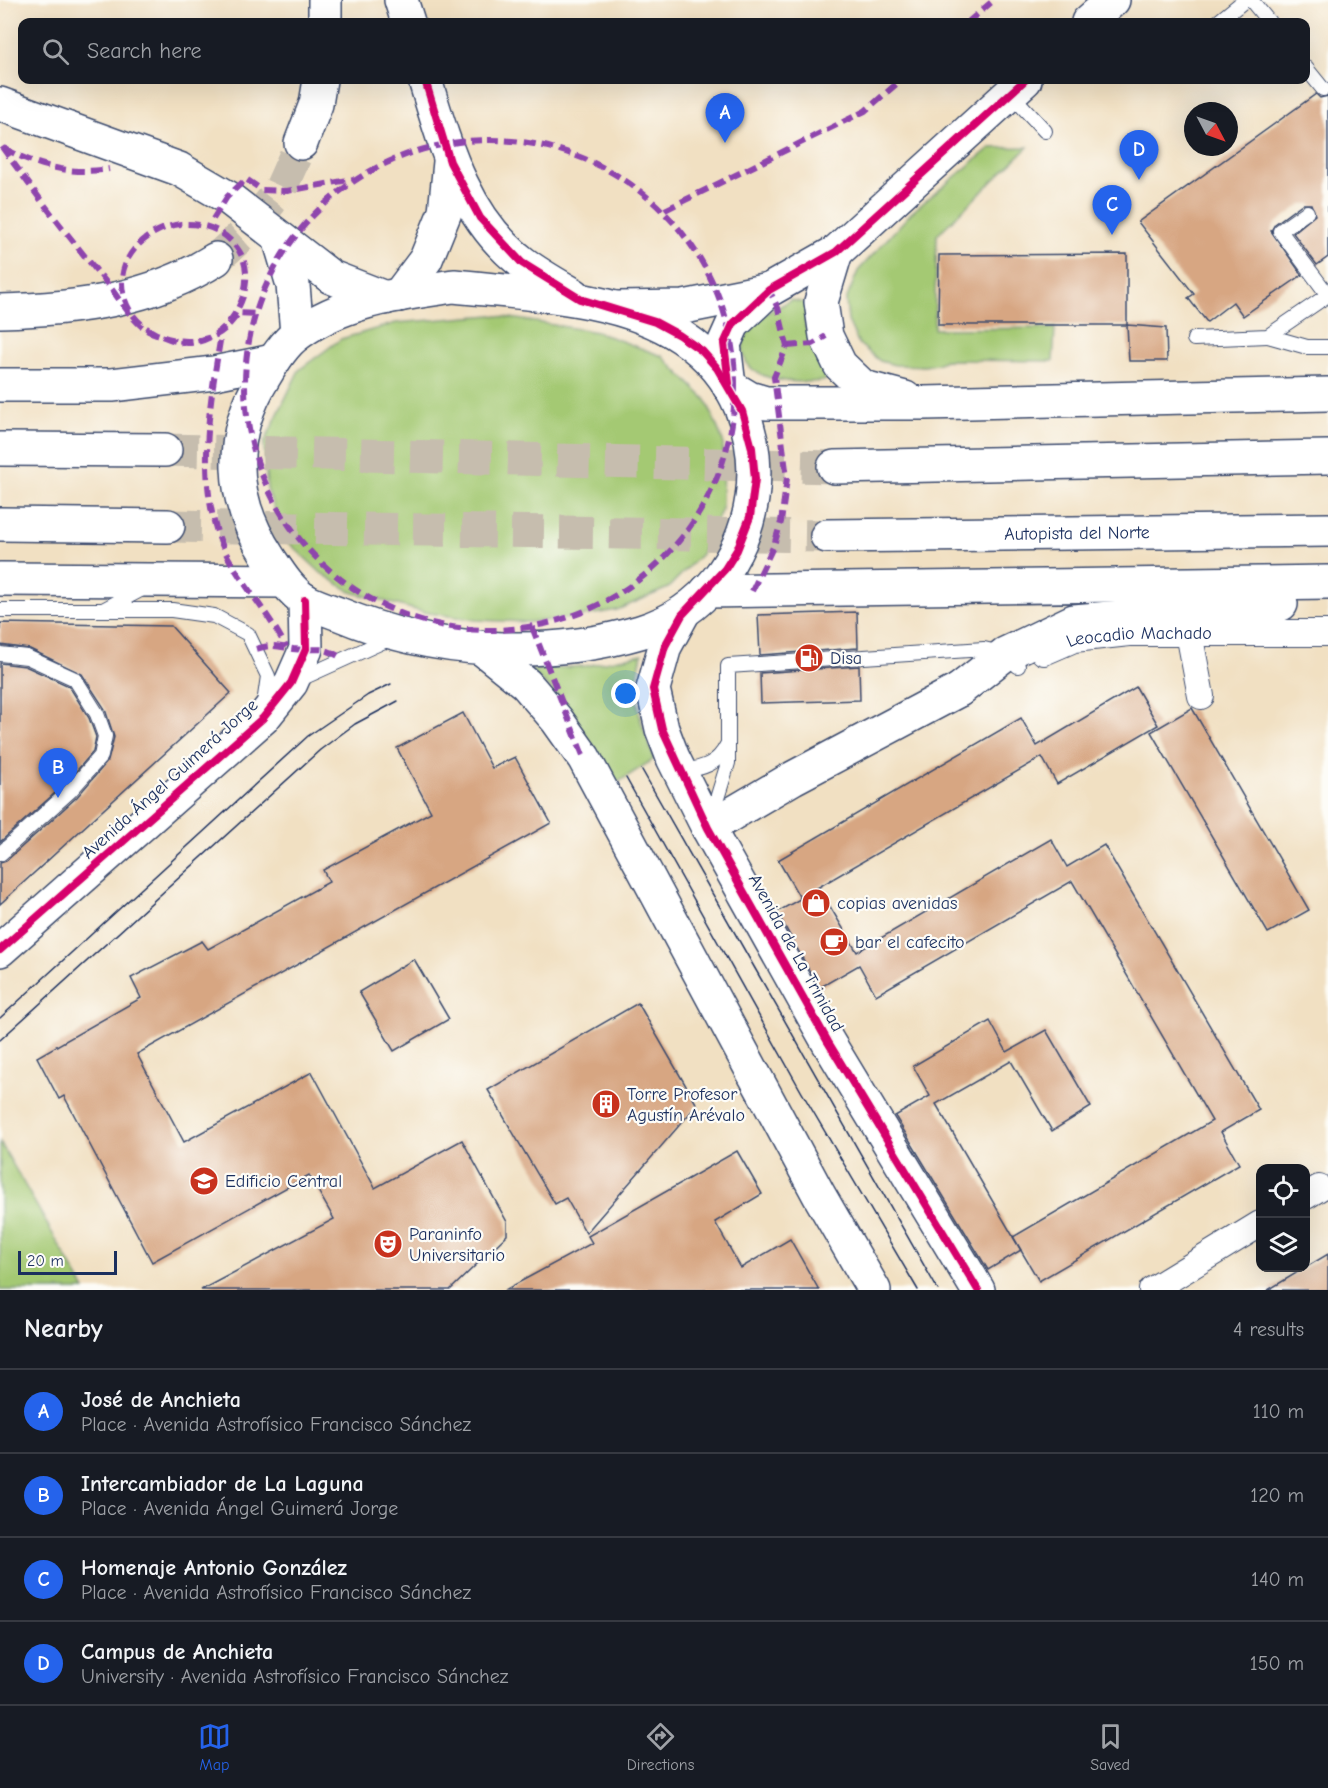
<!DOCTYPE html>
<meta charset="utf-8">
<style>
:root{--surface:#171b24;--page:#20242c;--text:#f1f3f6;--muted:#9ea1a6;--line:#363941;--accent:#2563eb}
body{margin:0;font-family:"Comic Neue",sans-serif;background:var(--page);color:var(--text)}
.controls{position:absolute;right:18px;bottom:18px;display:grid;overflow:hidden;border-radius:12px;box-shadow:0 6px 24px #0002}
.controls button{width:54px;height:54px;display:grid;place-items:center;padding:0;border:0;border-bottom:2px solid var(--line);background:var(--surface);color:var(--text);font:30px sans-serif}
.compass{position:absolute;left:1184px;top:102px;width:54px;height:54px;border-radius:50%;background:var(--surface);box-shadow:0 6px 24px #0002;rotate:131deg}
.scale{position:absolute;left:18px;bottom:15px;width:99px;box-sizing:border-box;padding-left:6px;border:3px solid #1b2f5e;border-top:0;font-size:16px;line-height:21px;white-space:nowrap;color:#1b2f5e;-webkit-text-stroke:4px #fdfcf7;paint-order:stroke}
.you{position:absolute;left:626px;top:694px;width:21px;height:21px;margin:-15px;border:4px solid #fff;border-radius:50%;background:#1a73e8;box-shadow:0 0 0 9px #1a73e833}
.badge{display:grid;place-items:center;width:39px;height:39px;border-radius:50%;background:var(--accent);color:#fff;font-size:20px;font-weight:700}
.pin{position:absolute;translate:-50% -50px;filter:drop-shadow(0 2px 3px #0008)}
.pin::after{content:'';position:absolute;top:32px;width:21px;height:18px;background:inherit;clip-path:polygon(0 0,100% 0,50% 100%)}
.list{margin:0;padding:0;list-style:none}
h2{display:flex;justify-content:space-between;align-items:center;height:78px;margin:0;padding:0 24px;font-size:26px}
h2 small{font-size:20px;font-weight:400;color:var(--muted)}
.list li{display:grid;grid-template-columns:39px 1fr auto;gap:18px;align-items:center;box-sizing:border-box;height:84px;padding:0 24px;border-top:2px solid var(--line)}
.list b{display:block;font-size:22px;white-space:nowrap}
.list p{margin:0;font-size:20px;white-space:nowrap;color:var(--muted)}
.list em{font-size:20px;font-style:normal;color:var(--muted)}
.icon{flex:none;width:33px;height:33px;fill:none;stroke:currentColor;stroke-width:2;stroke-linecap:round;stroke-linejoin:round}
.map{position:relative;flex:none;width:1328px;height:1290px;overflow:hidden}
.search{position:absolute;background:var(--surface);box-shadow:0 6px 24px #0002;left:18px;right:18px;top:18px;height:66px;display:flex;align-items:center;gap:15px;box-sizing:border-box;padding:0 21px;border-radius:12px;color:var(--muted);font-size:22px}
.sheet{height:414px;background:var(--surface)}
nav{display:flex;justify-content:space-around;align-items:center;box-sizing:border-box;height:84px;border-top:2px solid var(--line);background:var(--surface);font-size:16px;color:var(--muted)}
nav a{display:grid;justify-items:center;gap:3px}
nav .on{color:var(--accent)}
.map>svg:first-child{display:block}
</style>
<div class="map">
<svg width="1328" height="1290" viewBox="0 0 1328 1290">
<rect width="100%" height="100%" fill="#fdfcf7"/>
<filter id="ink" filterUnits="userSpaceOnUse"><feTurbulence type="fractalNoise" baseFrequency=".0167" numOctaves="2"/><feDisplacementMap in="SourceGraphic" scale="12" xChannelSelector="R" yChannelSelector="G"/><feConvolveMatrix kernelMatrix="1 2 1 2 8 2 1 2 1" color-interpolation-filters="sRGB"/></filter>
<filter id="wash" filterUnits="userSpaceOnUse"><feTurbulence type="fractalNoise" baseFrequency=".008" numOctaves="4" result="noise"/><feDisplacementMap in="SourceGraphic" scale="24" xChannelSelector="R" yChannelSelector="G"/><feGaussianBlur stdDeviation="1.35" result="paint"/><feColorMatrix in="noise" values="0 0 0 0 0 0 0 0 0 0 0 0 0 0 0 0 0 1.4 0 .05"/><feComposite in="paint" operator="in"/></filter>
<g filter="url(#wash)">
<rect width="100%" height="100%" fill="#f1e0c2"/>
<g fill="#a4c973" stroke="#607c68" stroke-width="1.5">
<path d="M1028 147 937 235 934 329 1055 328 1053 361 945 360 937 364 924 366 895 365 880 361 859 344 848 321 846 300 858 271 911 213 990 148Z"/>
<path d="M791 300 806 303 805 326 828 375 824 381C800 383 747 384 743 352 742 341 747 330 755 322 764 313 780 307 791 300Z"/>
<path d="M492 315 597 332 662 356 706 400 723 441 722 509 701 554 668 588 617 610 572 618 529 622 476 620 423 612 351 592 321 573 286 540 267 489 264 443 299 370 341 339 396 323Z"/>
<path d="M642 654 635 688 640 718 654 759 614 785 556 694 530 670 586 666Z"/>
<path d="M0 1142 85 1290H0Z"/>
</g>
<g id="blocks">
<g fill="#d7a682">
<path d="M1316 94 1320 98 1328 96V257L1317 265 1293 233 1315 215 1311 204H1302L1275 224 1271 231 1302 275 1243 316 1233 302 1207 322 1188 298 1194 294 1138 222Z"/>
<path d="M1127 254V325H938L939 255Z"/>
<path d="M1127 325 1166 328 1167 361H1129Z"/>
<path d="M857 612 858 648 760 655 758 615Z"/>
<path d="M0 623 171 626 231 693 0 904V863L6 861 77 797 108 761 114 737 105 709 82 674 30 649 0 645Z"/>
<path d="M0 663 25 666 69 686 89 718 96 737 93 752 64 785 0 842Z"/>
<path d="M859 666 860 700 761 703 760 673Z"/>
<path d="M1136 687 1158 725 1057 784 1042 757 800 898 778 860 1021 718 1037 746Z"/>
<path d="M1192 708 1309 910 1268 933 1151 732Z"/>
<path d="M463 713 492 768 515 757 551 823 137 1054 184 1142 312 1072 375 1188 462 1140 507 1222V1235L450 1290H201L334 1219 309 1175 152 1262 64 1096 59 1099 37 1057 141 998 131 978 202 941 208 949 329 882 323 870 431 812 397 748Z"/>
<path d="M1051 839 1067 867 1104 845 1259 1110 1221 1132 1239 1164 1039 1281 1013 1237 1212 1121 1072 881 876 995 859 965 819 988 777 912 819 888 857 952Z"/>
<path d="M414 959 449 1019 394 1051 359 992Z"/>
<path d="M638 1003 697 1105 586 1233 566 1198 555 1204 488 1090Z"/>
<path d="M990 1021 1007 1052 1046 1030 1091 1107 1052 1131 1011 1061 936 1104 1021 1250 988 1270 895 1116 930 1096 913 1066Z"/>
<path d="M737 1151 762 1194 715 1222 741 1268 790 1239 819 1290H505L592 1243 588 1236Z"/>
<path d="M1328 1254V1290H1268Z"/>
</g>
</g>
</g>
<g filter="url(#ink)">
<use href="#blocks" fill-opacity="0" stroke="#3b4a6d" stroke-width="1.5"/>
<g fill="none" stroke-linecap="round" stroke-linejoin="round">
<path stroke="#c6bdae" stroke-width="33" stroke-dasharray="33 16" stroke-linecap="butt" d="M216 259 249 229 280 190 301 143"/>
<g stroke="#c6bdae" stroke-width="33" stroke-dasharray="33 16" stroke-linecap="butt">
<path d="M165 450 834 467"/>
<path d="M168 526 827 536"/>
</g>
<g stroke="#3b4a6d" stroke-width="16">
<g id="service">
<path d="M1251 0 1269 22"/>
<path d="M1218 22 1245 0"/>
<path d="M1306 68 1323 89"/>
<path d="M1010 93 1045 131"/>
<path d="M1307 212 1280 231 1328 295"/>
<path d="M1268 336 1307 347H1328"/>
<path d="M1194 339 1268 336 1328 295"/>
<path d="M0 610H172L214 616 248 634 268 676 264 704"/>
<path d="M103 610 144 588"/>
<path d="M0 654 27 657 75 679 97 714 105 736 101 756 70 791 0 854"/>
<path d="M298 680 393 637"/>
<path d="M680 772C701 768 717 766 727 745"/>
<path d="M710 821 728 763V666L984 649 1005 654 1018 666"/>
</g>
</g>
<g stroke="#3b4a6d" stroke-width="28">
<g id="minor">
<path d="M1189 633 1201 696"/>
<path id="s1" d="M1044 652 1074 639 1129 633H1328"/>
<path d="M1306 1196 1319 1188"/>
<path d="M1152 1290 1260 1224"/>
</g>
</g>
<g stroke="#3b4a6d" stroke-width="36">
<g id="tertiary">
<path d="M1088 22 1113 0"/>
<path d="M836 252 821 302 826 336 840 365 863 387 905 398"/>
<path d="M619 308 684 307 769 290"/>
<path d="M729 386 724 344 733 324 769 290 836 252 1025 80"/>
<path d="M0 950 263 718 291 683 306 649 305 600"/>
</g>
</g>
<g stroke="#3b4a6d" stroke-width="36">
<g id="secondary">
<path d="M0 104 179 169 227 197 331 277 385 298"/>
<path d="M279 238 293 285 297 334"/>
<path d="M0 385H112L214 373 273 361"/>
<path d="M682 615 665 646 653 689 662 729 673 758 708 828 828 1042 978 1290"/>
<path d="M480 647 526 684 557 720 584 758 819 1195 874 1290"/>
<path d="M708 828 793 778 959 690"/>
</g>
</g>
<g stroke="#3b4a6d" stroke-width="36">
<g id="primary">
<path d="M401 0 408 22"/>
<path d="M325 22V0"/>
<path d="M425 80C445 146 465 219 523 263 539 275 557 285 574 295"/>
<path d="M301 143 316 104 320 80"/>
<path d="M454 286C528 294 619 295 682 337 795 411 770 593 640 632 544 660 432 653 339 614 328 610 316 606 306 601 290 591 279 573 269 558 230 499 227 437 264 377 273 362 284 343 299 333 344 300 401 294 454 286Z"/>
<path d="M399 295 426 259 445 212 450 162"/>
<path d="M0 311C75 309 152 300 216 259"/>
</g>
</g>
<g stroke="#3b4a6d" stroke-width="36">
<g id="motorway">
<path d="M729 386 749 398 766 403H924L1328 394"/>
<path d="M0 449 165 450"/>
<path d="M834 467 1328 457"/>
<path d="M0 524 168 526"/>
<path id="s2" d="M827 536 1328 530"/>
<path d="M0 579 284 581"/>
<path d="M707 591 1328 582"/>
<path d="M959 690 1005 654 1074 621 1281 604"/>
</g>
</g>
<use href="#service" stroke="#fff" stroke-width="14"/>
<use href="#minor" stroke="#fff" stroke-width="26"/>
<use href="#tertiary" stroke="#fff" stroke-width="33"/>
<use href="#secondary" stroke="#fff" stroke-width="33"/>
<use href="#primary" stroke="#fff" stroke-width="33"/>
<use href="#motorway" stroke="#fff" stroke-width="33"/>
<g stroke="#1b2f5e" stroke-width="1.5">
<path d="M642 770 938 1290"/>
<path d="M626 778 801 1091 918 1290"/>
<path d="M0 1018 308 736 368 695 391 684"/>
<path d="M0 1040 320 750 355 724 398 701"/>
</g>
<g stroke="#8e44ad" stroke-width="6" stroke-dasharray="12 6" stroke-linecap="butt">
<path d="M968 22 994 0"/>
<circle cx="490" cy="385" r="245"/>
<path d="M2 147C36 195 72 241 110 287 120 300 132 320 145 329 149 332 157 334 162 336 169 339 179 343 188 343 230 343 263 282 237 248 223 229 204 223 181 224 153 227 121 251 122 283 123 329 177 353 216 335 225 331 233 320 239 313L257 314"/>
<path d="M4 148C38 167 71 175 109 169"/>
<path d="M665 210 865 111 901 80"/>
<path d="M213 219 227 197 246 179 262 190 287 191 354 179"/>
<path d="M220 341C210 402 198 472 217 532 230 572 267 609 286 647"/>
<path d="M787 346 813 344 826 336"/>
<path d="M752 591 774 545 781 522 787 478 774 377 787 346 778 308 769 290"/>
<path d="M532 627 584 758"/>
<path d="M256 649C273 644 277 646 293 649 317 652 320 643 343 659"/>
</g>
<g stroke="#fdfcf7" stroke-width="11">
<g id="cycleway">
<path d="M425 80 450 162 480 218 522 263 580 299 655 322 679 335 702 351 717 368 742 411 752 448 755 479 750 517 737 550 725 569 682 615 665 646 653 689 662 729 708 828 828 1042 978 1290"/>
<path d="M729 383 724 344 733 324 769 290 836 252 1025 80"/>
<path d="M0 950 263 718 291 683 306 649 305 600"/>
</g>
</g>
<use href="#cycleway" stroke="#d6006c" stroke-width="8"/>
</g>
</g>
<defs>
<g id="fuel-disc" transform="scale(1.5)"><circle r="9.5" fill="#c8321e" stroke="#fdfcf7"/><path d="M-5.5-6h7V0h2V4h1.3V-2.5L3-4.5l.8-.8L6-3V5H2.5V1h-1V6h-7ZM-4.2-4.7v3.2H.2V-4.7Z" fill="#fff"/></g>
<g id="shop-disc" transform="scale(1.5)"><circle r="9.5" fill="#c8321e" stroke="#fdfcf7"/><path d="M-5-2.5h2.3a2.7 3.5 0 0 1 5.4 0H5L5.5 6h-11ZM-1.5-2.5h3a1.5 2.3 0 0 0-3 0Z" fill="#fff"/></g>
<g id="cafe-disc" transform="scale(1.5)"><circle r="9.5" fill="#c8321e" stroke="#fdfcf7"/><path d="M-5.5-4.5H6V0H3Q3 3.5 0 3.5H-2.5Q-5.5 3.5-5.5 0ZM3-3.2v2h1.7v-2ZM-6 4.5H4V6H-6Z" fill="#fff"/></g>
<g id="building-disc" transform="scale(1.5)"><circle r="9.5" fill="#c8321e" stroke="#fdfcf7"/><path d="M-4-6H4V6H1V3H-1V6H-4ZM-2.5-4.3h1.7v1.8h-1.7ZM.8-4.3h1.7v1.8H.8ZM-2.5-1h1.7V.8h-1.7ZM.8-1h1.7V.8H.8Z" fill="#fff"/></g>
<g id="university-disc" transform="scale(1.5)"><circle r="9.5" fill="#c8321e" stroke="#fdfcf7"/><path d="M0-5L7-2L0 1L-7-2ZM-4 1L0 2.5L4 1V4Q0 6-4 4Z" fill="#fff"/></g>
<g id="theatre-disc" transform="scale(1.5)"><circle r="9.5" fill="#c8321e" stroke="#fdfcf7"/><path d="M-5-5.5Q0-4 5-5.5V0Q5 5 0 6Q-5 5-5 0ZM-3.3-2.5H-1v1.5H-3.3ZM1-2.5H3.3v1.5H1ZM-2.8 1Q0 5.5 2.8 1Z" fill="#fff"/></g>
</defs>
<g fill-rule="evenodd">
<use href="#fuel-disc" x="809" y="658"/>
<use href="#shop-disc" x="816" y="903"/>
<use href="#cafe-disc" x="834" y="942"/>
<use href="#building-disc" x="606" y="1104"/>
<use href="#university-disc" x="204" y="1181"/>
<use href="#theatre-disc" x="388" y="1244"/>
</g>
<g text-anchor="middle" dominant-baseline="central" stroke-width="4.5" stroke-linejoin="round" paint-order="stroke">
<g font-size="18" fill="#1b2f5e" stroke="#fdfcf7">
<text stroke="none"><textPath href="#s2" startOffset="250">Autopista del Norte</textPath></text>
<text stroke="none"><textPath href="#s1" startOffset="98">Leocadio Machado</textPath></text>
<text transform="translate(170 779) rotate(-42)">Avenida Ángel Guimerá Jorge</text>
<text transform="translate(796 953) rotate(61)">Avenida de La Trinidad</text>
</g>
<g font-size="18" fill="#1b2f5e" stroke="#fdfcf7" text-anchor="start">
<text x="830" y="658">Disa</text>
<text x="837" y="903">copias avenidas</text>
<text x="855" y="942">bar el cafecito</text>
<text x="627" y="1094">Torre Profesor<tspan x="627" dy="21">Agustín Arévalo</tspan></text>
<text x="225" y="1181">Edificio Central</text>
<text x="409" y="1234">Paraninfo<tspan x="409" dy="21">Universitario</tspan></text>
</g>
</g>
</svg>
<div class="controls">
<button><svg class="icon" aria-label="locate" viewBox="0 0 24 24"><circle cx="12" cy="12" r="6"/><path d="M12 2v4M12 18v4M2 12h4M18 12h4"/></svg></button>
<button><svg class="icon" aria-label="layers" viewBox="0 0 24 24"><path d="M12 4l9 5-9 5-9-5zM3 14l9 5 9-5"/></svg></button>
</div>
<svg class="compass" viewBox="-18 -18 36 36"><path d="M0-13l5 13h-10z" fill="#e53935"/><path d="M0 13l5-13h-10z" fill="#9ea1a6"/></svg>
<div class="scale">20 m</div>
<div class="you"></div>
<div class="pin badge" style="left:725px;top:143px">A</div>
<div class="pin badge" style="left:58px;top:798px">B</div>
<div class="pin badge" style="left:1112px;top:235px">C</div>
<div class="pin badge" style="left:1139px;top:180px">D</div>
<div class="search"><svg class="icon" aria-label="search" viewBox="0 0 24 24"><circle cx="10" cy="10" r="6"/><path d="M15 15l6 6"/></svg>Search here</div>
</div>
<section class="sheet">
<h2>Nearby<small>4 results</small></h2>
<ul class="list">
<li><span class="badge">A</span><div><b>José de Anchieta</b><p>Place · Avenida Astrofísico Francisco Sánchez</p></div><em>110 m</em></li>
<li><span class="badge">B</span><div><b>Intercambiador de La Laguna</b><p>Place · Avenida Ángel Guimerá Jorge</p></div><em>120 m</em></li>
<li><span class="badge">C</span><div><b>Homenaje Antonio González</b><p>Place · Avenida Astrofísico Francisco Sánchez</p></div><em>140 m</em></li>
<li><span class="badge">D</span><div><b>Campus de Anchieta</b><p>University · Avenida Astrofísico Francisco Sánchez</p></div><em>150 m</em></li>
</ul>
</section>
<nav>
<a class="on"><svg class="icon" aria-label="map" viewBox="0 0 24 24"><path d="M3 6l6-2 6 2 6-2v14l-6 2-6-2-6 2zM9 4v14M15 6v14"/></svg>Map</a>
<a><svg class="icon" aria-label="directions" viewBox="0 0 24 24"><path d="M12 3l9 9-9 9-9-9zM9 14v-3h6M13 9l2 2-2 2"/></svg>Directions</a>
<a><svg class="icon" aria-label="saved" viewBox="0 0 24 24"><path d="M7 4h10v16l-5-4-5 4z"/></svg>Saved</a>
</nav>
